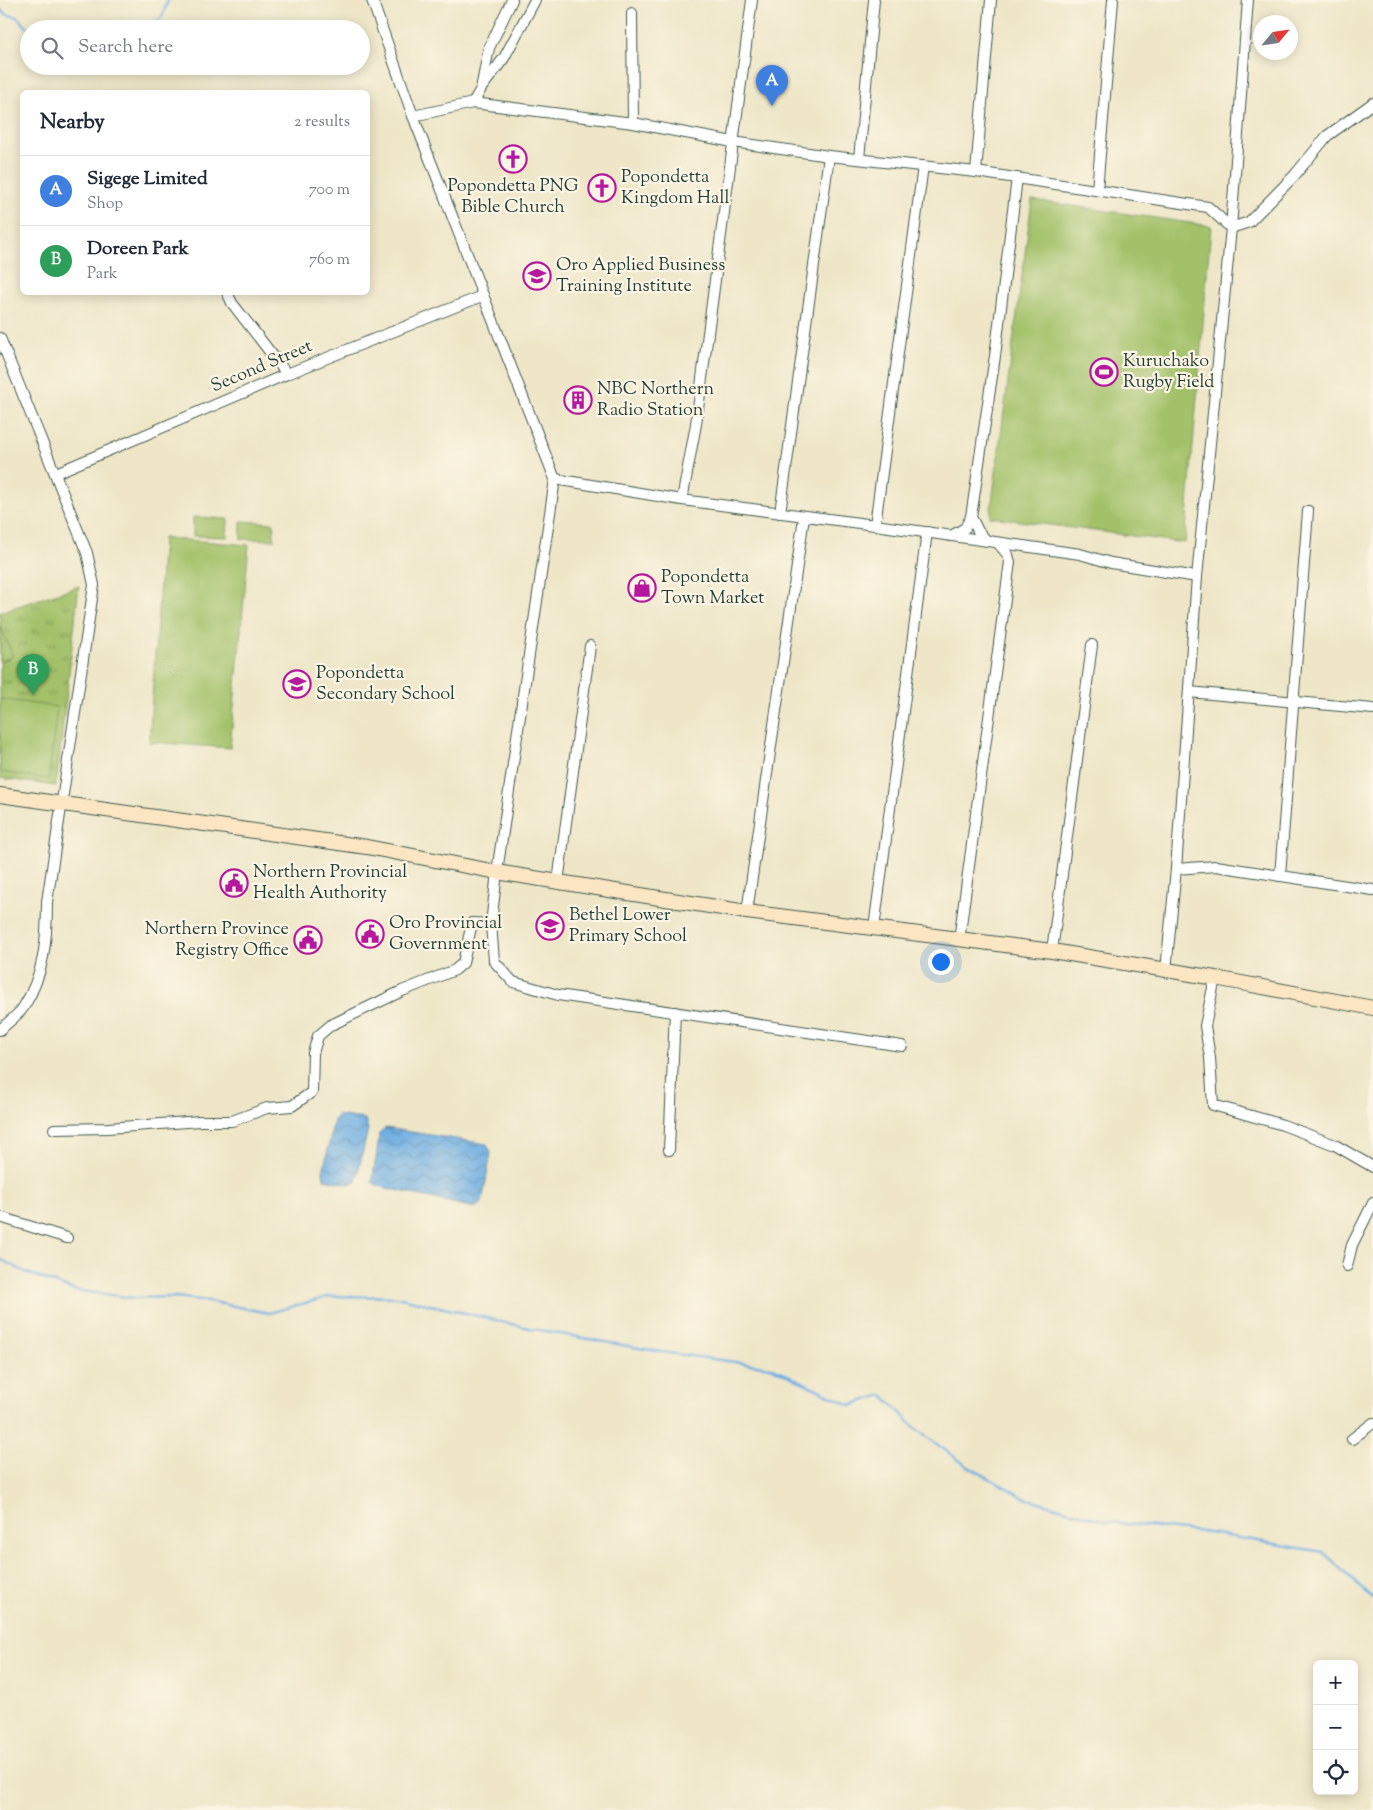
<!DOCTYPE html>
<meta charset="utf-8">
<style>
:root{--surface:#fff;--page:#f2f2f3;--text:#1f2937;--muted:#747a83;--line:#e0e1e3;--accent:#b5179e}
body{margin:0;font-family:"Sorts Mill Goudy",serif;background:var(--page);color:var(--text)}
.controls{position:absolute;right:15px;bottom:15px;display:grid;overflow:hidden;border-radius:8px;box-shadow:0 2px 12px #0003}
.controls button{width:45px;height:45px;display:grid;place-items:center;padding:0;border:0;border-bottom:1px solid var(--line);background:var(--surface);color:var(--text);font:25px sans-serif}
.compass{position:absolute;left:1253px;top:15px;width:45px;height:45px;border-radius:50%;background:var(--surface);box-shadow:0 2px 12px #0003;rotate:61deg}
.you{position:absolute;left:940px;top:961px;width:18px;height:18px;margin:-12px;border:4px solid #fff;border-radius:50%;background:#1a73e8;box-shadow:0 0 0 8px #1a73e833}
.badge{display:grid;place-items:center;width:32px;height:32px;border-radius:50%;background:var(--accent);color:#fff;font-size:16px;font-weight:700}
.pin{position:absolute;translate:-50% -41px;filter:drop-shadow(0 1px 2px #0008)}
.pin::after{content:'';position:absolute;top:26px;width:18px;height:15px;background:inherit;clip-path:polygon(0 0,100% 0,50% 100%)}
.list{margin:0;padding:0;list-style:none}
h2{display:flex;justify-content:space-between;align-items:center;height:65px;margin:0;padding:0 20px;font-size:21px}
h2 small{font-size:16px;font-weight:400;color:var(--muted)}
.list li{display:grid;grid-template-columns:32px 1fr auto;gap:15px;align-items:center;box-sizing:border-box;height:70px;padding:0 20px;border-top:1px solid var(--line)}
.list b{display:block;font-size:19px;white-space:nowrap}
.list p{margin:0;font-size:16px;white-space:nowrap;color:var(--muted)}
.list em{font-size:16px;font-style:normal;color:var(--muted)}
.icon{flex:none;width:28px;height:28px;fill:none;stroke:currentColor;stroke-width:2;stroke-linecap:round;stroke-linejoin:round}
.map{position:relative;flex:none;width:1373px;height:1810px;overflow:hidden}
.search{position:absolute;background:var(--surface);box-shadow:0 2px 12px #0003;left:20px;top:20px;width:350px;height:55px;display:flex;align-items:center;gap:12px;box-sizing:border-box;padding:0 18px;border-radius:28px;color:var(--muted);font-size:19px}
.panel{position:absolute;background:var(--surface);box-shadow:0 2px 12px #0003;left:20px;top:90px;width:350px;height:205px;border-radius:8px}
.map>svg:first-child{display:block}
</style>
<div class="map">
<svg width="1373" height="1810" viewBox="0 0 1373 1810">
<defs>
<pattern id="park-tufts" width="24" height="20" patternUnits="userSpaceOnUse" patternTransform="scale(1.25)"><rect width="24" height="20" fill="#a3c169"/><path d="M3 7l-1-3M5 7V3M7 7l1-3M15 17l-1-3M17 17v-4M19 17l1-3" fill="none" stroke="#849e57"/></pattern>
<pattern id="water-waves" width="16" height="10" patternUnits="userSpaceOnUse" patternTransform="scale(1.25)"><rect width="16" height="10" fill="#6faee2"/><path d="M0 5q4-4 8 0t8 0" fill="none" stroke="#5b8fb8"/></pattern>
</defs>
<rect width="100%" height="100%" fill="#fcf5e5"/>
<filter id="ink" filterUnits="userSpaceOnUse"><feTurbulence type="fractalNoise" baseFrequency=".02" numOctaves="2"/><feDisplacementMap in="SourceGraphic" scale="10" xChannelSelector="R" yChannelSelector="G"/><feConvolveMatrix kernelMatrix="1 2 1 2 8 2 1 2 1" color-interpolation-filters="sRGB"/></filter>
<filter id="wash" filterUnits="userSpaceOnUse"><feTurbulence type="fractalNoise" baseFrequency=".0096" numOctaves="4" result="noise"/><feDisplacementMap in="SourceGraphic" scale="20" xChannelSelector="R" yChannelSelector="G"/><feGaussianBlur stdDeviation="1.12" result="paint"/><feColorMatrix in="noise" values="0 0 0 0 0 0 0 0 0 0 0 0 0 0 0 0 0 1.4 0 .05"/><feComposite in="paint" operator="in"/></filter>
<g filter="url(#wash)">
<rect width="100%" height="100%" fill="#eee6c7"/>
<path fill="url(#park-tufts)" stroke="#617f4e" d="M79 586 56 786 0 778V612Z"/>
<g fill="#a3c169" stroke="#617f4e">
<path d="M1032 200 1211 226 1185 543 990 517Z"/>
<path d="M193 517 228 519 227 537 193 536Z"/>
<path d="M241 521 274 523V540L241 539Z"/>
<path d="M163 538 249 545 230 748 149 742Z"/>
<path d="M0 626 13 656 0 662Z"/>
<path d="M0 699 57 707 49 779 0 772Z"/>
</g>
<g fill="url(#water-waves)" stroke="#47768b">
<path d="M337 1115 365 1119 368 1129 356 1182 349 1184 324 1179 323 1172 334 1120Z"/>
<path d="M386 1128 487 1144 491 1153 482 1203 474 1208 378 1186 372 1182 380 1132Z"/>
</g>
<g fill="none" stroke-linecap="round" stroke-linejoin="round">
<g stroke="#6faee2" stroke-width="2.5">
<path d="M0 9 5 14 17 17 29 29"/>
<path d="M147 29 162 17 168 0"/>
<path d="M0 1259 25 1272 73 1290 134 1298 175 1297 208 1301 269 1313 331 1296 397 1297 533 1329 661 1352 771 1367 850 1405 883 1395 916 1429 967 1466 1025 1498 1109 1522 1203 1532 1323 1552 1373 1598"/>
</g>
</g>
</g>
<g filter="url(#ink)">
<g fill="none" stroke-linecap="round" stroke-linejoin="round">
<g stroke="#3e564a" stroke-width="12">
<g id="minor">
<path d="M372 0 413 116 555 479 497 872 491 924 494 961 513 982 558 995 902 1046"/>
<path d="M632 13 633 123"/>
<path d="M482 84 489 48 512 0"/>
<path d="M473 103 482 87 504 58 535 0"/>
<path d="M413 116 473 103 633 123 733 142 829 156 976 172 1208 207 1231 228 1249 222 1294 176 1327 136 1373 103"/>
<path d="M859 159 874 0"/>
<path d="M976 172 991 0"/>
<path d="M1097 190 1113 0"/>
<path d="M227 292 232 303 287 374"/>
<path d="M0 338 87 553 94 585 47 902C47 941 44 975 23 1008 17 1016 7 1023 0 1030"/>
<path d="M56 473 287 374 482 296"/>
<path d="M555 479 682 500 875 525 1080 554 1111 563 1197 577"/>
<path d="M682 500 696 424 752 0"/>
<path d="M780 513 829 156"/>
<path d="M875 525 923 166"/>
<path d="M951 536 965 528 971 517"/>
<path d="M987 541 978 531 971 517 995 356 1017 178"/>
<path d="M1189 692 1373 709"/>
<path d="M1176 869 1216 866 1373 890"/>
<path d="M1280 876 1308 511"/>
<path d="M558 882 590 646"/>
<path d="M747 912 804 517"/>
<path d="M874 928 927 532"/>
<path d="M959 940 1010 562 1008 555 998 543"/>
<path d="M1052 951 1092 645"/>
<path d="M1166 970 1176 869 1197 577 1231 228 1248 0"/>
<path d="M1215 978 1205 1026 1210 1058 1213 1105 1283 1125 1335 1145 1373 1167"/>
<path d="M54 1129 108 1128 200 1121H232L267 1108 292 1106 312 1092 313 1053 318 1036 331 1025 402 991 455 970 463 963 472 923 491 924"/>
<path d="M669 1150 675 1012"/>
<path d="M0 1217 67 1238"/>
<path d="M1347 1266 1352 1245 1373 1203"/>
<path d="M1352 1439 1373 1423"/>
</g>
</g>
<g stroke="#3e564a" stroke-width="16">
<path id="secondary" d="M0 795 367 847 497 872 747 912 1052 951 1215 978 1373 1008"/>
</g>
<use href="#minor" stroke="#fff" stroke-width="10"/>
<use href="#secondary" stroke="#fbe6c4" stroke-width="14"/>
</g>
</g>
<defs>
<g id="church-ring" transform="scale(1.4375)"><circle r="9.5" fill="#fcf5e5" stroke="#b5179e" stroke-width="1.5"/><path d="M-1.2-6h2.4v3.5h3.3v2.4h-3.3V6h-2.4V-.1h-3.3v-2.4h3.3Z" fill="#b5179e"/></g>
<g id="university-ring" transform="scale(1.4375)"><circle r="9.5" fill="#fcf5e5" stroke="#b5179e" stroke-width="1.5"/><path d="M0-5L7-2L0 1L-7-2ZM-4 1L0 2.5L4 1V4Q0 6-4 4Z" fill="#b5179e"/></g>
<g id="stadium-ring" transform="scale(1.4375)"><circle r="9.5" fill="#fcf5e5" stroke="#b5179e" stroke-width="1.5"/><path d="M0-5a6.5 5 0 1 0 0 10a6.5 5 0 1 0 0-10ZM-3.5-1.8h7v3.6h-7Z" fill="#b5179e"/></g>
<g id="building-ring" transform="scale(1.4375)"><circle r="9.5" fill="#fcf5e5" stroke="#b5179e" stroke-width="1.5"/><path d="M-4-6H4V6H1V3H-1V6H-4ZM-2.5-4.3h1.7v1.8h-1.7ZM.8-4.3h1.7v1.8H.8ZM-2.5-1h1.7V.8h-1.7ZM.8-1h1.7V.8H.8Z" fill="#b5179e"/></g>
<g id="shop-ring" transform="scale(1.4375)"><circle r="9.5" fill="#fcf5e5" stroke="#b5179e" stroke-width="1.5"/><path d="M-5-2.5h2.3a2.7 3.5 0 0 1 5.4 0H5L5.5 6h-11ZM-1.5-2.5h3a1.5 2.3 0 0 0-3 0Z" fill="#b5179e"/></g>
<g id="school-ring" transform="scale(1.4375)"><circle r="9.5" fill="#fcf5e5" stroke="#b5179e" stroke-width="1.5"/><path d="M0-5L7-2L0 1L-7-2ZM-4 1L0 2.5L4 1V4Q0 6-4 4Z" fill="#b5179e"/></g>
<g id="civic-ring" transform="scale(1.4375)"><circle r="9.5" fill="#fcf5e5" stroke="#b5179e" stroke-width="1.5"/><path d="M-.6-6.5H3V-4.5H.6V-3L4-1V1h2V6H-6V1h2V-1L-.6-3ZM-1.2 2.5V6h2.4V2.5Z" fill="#b5179e"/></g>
</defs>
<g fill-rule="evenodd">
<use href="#church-ring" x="513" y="159"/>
<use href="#church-ring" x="602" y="188"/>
<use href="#university-ring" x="537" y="276"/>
<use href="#stadium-ring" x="1104" y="372"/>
<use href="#building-ring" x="578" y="400"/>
<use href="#shop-ring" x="642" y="588"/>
<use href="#school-ring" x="297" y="684"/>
<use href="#civic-ring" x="234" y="883"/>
<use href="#school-ring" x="550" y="926"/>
<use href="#civic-ring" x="370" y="934"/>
<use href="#civic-ring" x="308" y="940"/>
</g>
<g text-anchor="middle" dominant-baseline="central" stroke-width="4.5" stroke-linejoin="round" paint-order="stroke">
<g font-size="18" fill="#1f3d34" stroke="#fcf5e5" text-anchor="start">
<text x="621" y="178">Popondetta<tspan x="621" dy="21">Kingdom Hall</tspan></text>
<text x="513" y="187" text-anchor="middle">Popondetta PNG<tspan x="513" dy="21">Bible Church</tspan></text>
<text x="556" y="266">Oro Applied Business<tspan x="556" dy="21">Training Institute</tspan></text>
<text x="1123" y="362">Kuruchako<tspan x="1123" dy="21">Rugby Field</tspan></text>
<text x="597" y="390">NBC Northern<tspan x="597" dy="21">Radio Station</tspan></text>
<text x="661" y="578">Popondetta<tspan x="661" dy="21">Town Market</tspan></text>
<text x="316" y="674">Popondetta<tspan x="316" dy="21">Secondary School</tspan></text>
<text x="253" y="873">Northern Provincial<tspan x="253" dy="21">Health Authority</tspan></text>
<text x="569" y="916">Bethel Lower<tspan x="569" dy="21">Primary School</tspan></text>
<text x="389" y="924">Oro Provincial<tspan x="389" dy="21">Government</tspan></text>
<text x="289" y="930" text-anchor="end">Northern Province<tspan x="289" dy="21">Registry Office</tspan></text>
</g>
<g font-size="18" fill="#1f3d34" stroke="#fcf5e5">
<text transform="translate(262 367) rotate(-23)">Second Street</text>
</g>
</g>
</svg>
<div class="controls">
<button>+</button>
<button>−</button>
<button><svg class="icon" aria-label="locate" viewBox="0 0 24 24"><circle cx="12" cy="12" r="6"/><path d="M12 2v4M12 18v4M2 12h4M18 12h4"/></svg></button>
</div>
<svg class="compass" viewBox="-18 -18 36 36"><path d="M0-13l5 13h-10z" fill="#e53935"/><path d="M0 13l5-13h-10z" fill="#747a83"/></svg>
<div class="you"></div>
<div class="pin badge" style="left:772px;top:106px;background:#3f7fe0">A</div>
<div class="pin badge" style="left:33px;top:695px;background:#2e9e5b">B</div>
<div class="search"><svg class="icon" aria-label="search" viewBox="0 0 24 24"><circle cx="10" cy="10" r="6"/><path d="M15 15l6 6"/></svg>Search here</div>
<section class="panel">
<h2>Nearby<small>2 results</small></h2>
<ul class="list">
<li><span class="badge" style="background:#3f7fe0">A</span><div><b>Sigege Limited</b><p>Shop</p></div><em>700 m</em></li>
<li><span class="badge" style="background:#2e9e5b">B</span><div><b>Doreen Park</b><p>Park</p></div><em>760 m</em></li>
</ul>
</section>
</div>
